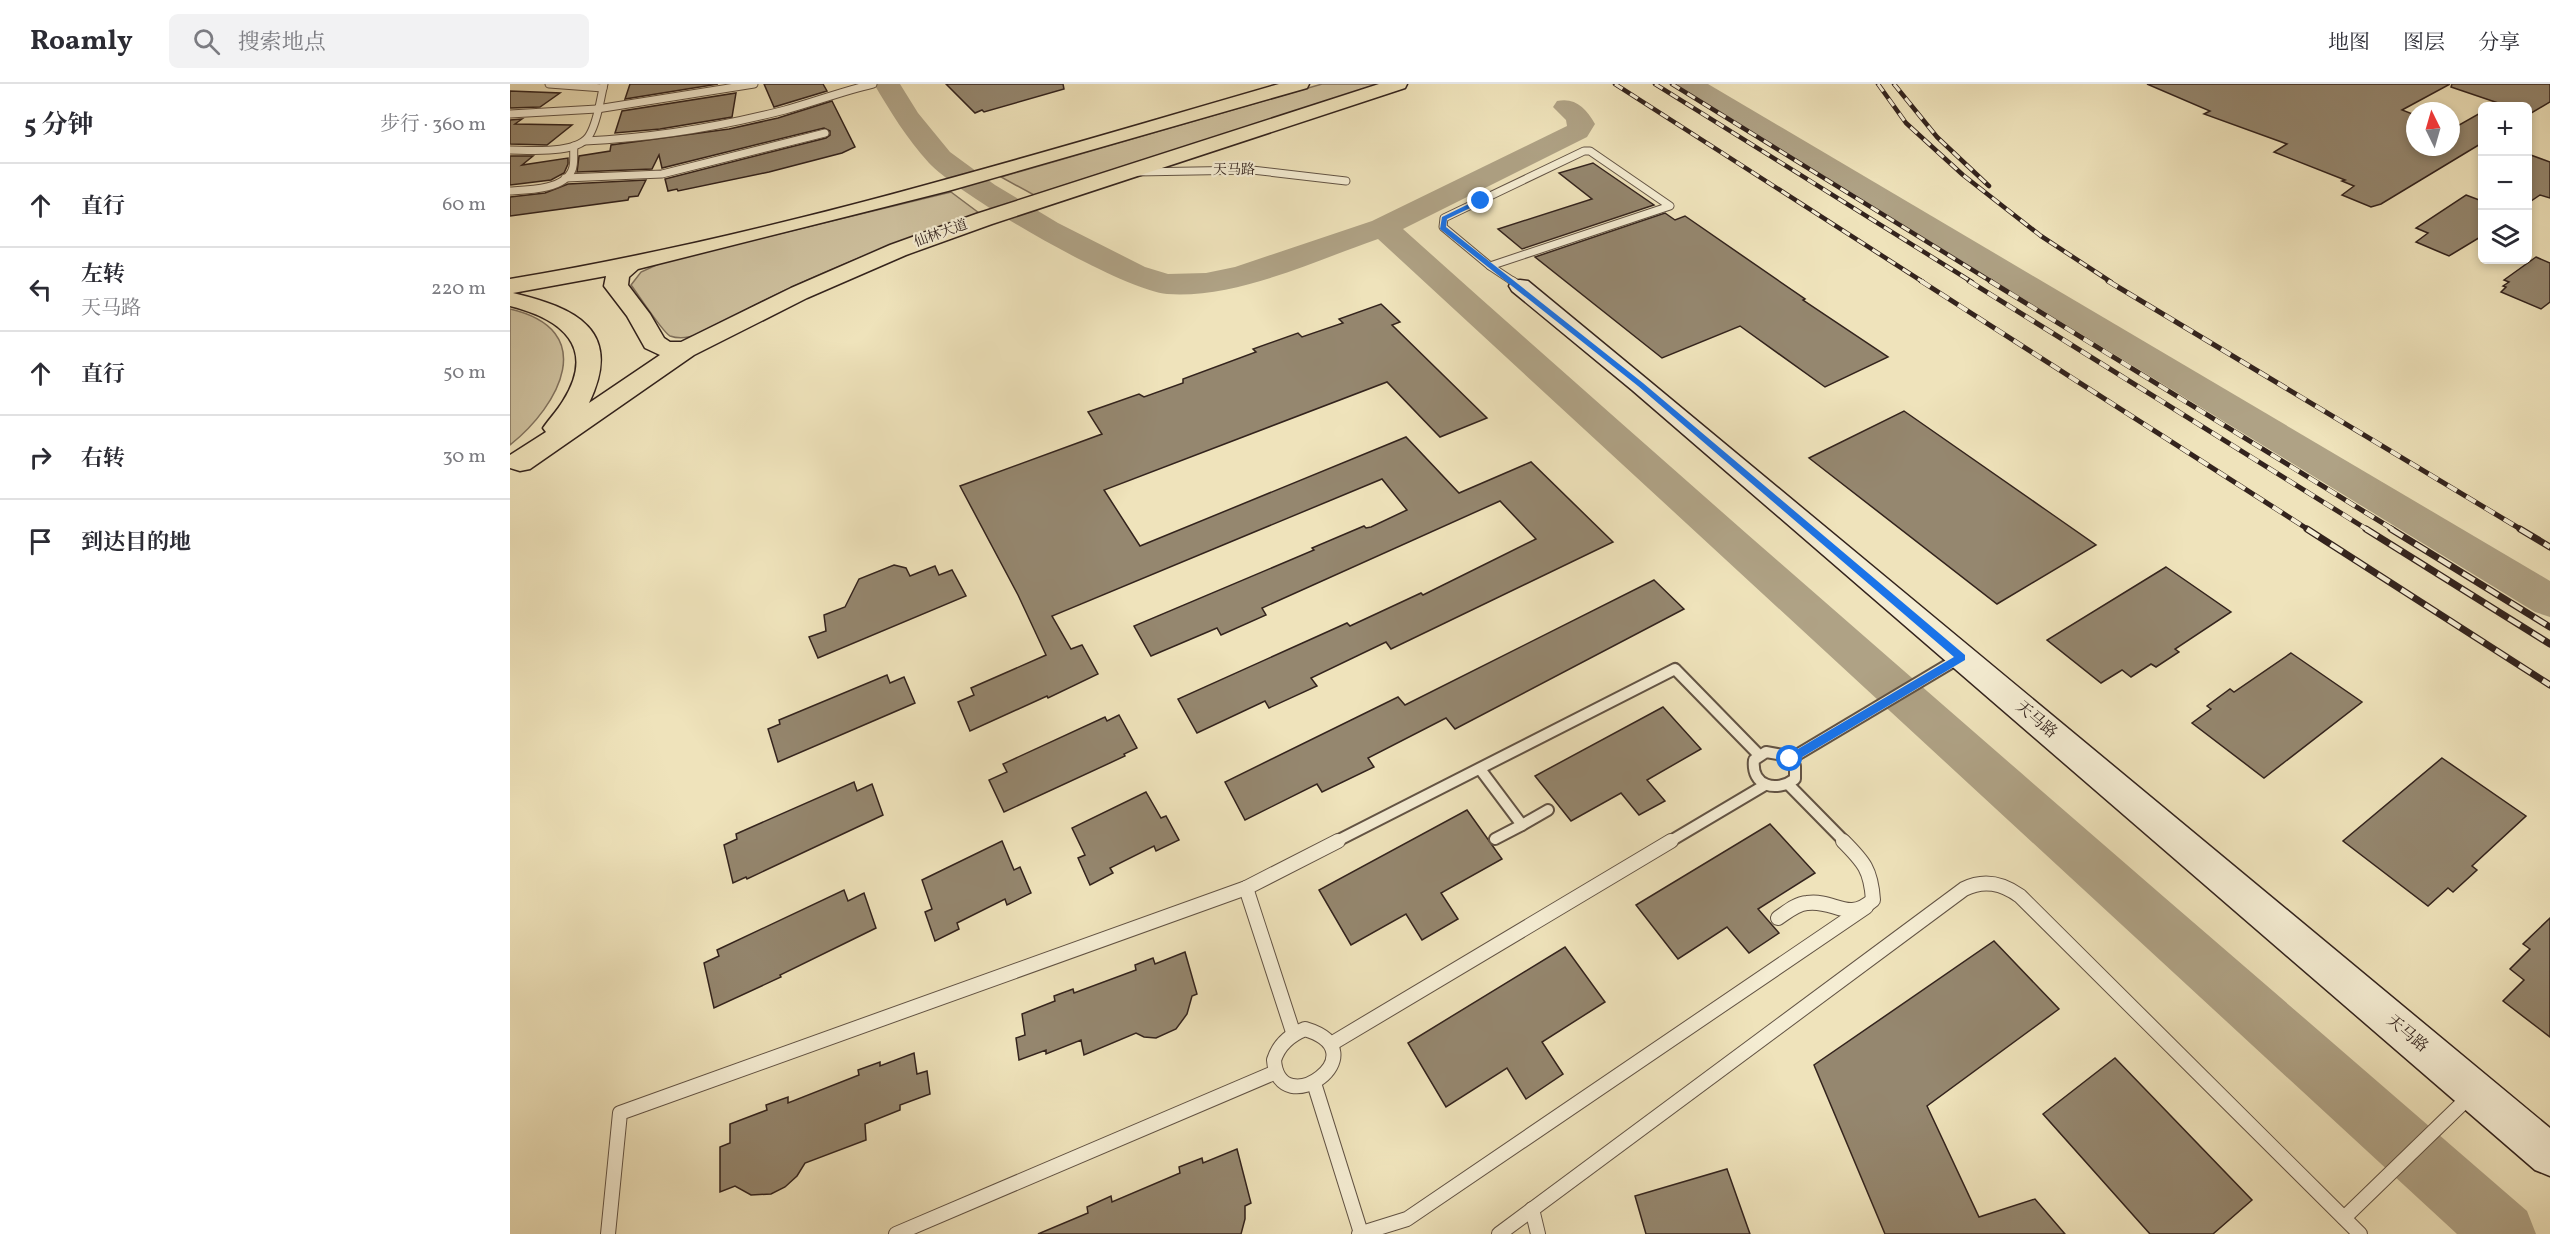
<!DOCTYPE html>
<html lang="zh">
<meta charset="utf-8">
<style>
:root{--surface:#fff;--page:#f2f2f3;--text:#2b2b33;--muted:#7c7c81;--line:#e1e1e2}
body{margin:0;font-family:Vollkorn,"Noto Serif SC",serif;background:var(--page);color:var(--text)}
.controls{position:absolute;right:18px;top:18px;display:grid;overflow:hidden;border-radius:9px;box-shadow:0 3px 9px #0003}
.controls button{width:54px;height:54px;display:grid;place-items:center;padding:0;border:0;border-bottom:2px solid var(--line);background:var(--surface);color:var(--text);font:30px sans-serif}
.compass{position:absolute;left:1896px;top:18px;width:54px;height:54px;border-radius:50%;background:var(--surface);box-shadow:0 3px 9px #0003;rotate:355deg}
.stop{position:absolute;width:18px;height:18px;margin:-14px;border:4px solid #1a73e8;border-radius:50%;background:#fff}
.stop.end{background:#1a73e8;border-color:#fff;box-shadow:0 2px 6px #0008}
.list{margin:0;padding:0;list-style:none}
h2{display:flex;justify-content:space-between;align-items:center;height:78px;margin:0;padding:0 24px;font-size:26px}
h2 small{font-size:20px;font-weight:400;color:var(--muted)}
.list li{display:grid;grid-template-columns:39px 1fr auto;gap:18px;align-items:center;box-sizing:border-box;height:84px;padding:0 24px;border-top:2px solid var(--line)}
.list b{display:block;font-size:22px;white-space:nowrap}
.list p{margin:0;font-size:20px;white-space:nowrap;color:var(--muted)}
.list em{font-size:20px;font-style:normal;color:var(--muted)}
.icon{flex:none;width:33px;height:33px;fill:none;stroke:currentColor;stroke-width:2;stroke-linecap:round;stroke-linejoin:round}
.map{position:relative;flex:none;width:2040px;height:1150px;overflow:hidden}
header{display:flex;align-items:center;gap:36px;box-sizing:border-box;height:84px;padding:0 30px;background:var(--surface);border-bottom:2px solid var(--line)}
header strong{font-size:28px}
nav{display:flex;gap:33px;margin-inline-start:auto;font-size:21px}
.search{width:420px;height:54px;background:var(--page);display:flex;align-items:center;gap:15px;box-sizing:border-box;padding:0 21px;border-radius:9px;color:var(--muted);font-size:22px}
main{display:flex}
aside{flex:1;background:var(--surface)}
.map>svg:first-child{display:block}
</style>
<header>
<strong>Roamly</strong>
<div class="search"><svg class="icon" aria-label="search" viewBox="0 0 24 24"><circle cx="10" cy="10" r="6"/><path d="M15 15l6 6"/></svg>搜索地点</div>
<nav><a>地图</a><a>图层</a><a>分享</a></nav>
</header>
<main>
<aside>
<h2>5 分钟<small>步行 · 360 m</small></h2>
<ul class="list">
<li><svg class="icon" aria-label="ahead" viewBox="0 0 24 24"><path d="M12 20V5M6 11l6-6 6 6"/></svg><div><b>直行</b></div><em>60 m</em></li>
<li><svg class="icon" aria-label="left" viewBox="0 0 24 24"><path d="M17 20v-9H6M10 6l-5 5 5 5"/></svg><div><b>左转</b><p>天马路</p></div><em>220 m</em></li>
<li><svg class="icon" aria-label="ahead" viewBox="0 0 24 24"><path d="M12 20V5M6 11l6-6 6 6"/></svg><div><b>直行</b></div><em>50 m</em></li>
<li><svg class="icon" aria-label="right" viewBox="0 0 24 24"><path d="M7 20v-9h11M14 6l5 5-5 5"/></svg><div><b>右转</b></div><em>30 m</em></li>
<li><svg class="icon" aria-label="arrive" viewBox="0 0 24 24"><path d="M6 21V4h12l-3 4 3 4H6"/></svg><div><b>到达目的地</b></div></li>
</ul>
</aside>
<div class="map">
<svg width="2040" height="1150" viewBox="0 0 2040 1150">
<rect width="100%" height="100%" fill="#efe3bb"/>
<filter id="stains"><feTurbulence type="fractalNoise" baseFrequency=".00333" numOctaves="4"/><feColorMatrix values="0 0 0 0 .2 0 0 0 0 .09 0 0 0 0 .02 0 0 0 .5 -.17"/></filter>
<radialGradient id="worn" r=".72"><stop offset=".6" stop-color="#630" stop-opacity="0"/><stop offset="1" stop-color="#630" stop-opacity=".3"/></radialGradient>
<g fill="#cfc2a0" stroke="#81725e" stroke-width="1.5">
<path d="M812 0H870L524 111 491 93Z"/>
<path d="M441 108 469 129C387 158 305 189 228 230 209 240 182 260 160 252 153 249 128 210 121 201L131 188 153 178Z"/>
<path d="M0 225C90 246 50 321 0 361Z"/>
</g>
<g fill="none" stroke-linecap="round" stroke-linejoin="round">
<g fill="#afa285" fill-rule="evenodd">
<path d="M364 0H390L408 29 440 68 485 101 548 139 635 183 658 190 696 189 725 183 862 137 1057 42 1056 36 1043 23 1047 17C1065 13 1076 24 1085 40L1077 53 893 145C1263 477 1641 801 2017 1127L2026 1150H1947L868 155C804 177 726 215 657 210 612 206 451 113 419 79 397 55 380 27 364 0Z"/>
<path d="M1167 0H1198L2040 497V533L2025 528 1171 5Z"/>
</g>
</g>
<g fill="#95876f" stroke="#33231d" stroke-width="1.5">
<path d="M120 0H208L115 15Z"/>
<path d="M254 0H313L317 7 264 23Z"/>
<path d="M436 0H553L554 5 474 28 472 26 465 29Z"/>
<path d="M1637 0H1940L1892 26 1905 31V63H1941V43L1944 44 1972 28V59L1871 120 1861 123 1832 111 1844 102 1832 97 1835 96 1764 68 1777 60 1694 30 1700 27Z"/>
<path d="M1942 0H2040V18L2018 31V22H1997L1941 3Z"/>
<path d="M0 7 50 9 30 23 0 24Z"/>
<path d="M226 9 222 33 150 45 105 49 112 27Z"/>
<path d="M322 17 345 63 332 69 259 88 168 107 167 105 158 107 155 95 316 54 320 51V47L314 44 152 84 149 71 142 85 67 88 69 72 100 67 101 61 219 45 268 34Z"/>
<path d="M12 35 5 40 62 41 37 61 0 60V36Z"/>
<path d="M2018 70 2040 78V114L2030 111 2018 119Z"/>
<path d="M0 72H23L12 81 58 74V80L54 89 41 96 0 101Z"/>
<path d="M1083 79 1144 121 1012 165 988 145 1082 115 1049 89Z"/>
<path d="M136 96 128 112 119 113 118 116 0 132V113L35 109 58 100Z"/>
<path d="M1956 111 1972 117V152L1939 172 1906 158 1918 149 1906 144Z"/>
<path d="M1155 129 1165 136 1175 132 1295 215 1293 216 1378 273 1315 303 1230 242 1152 274 1025 173Z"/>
<path d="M2026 173 2040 179V218L2031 225 1991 208 1996 203 1993 202 1999 198 1994 196Z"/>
<path d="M871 220 890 238 882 241 977 334 930 353 877 298 594 406 630 462 896 353 949 409 1021 378 1103 458 881 565 876 558 801 594 807 602 759 624 755 617 687 649 668 615 837 539 840 542 911 509 913 511 1026 455 990 417 752 524 756 531 711 551 707 544 641 572 624 542 804 466 802 464 854 442 856 444 861 443 897 426 872 395 542 532 561 565 572 561 588 590 538 614 537 612 460 647 448 618 464 611 461 604 536 571 508 511 450 402 592 350 578 328 629 310 634 313 673 299V295L746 268 743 265 788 249 792 253 833 239 829 235Z"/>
<path d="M1394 327 1536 426 1586 461 1487 520 1299 374Z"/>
<path d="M384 481 396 484 400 492 425 482 429 491 442 486 456 512 308 574 299 553 316 547 314 531 335 523 349 495Z"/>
<path d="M1656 483 1721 528 1665 565 1669 568 1646 583 1641 580 1621 593 1612 586 1591 599 1537 556Z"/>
<path d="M1144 496 1174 525 945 645 936 634 858 674 864 683 812 708 807 700 735 736 715 698 888 613 895 621Z"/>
<path d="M1781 569 1852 618 1754 694 1682 639 1701 625 1697 622 1720 605 1724 608Z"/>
<path d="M377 591 380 599 394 593 405 619 268 678 258 645 270 640 269 636Z"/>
<path d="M1153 623 1191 665 1137 696 1155 717 1129 731 1111 709 1061 737 1025 692Z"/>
<path d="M609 631 627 664 614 670 615 672 494 728 479 696 497 688 493 680 595 633 597 637Z"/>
<path d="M1932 674 2016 732 1962 782 1967 786 1943 808 1938 804 1918 822 1833 757Z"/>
<path d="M344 698 347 707 362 700 373 731 237 795 236 793 223 799 214 761 227 755 226 750Z"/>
<path d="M636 708 651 734 656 732 669 756 646 767 644 762 600 784 603 789 580 801 568 774 575 771 562 744Z"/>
<path d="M957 726 992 775 931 809 948 835 912 856 896 830 841 861 809 806Z"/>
<path d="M1260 740 1305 789 1248 825 1269 849 1239 869 1217 843 1168 875 1126 821Z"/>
<path d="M492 757 504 786 510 783 521 809 497 821 495 815 447 839 449 845 425 857 415 828 422 825 412 796Z"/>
<path d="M334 806 338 817 354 809 366 844 270 891 271 893 204 924 194 879 209 872 207 866Z"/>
<path d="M2040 834V953L1993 917 2014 896 2000 885 2020 865 2013 860Z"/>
<path d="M1484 857 1549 925 1417 1022 1469 1133 1525 1115 1555 1150H1375L1304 981Z"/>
<path d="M1055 863 1095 918 1032 958 1053 990 1016 1015 997 984 936 1023 898 959Z"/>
<path d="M675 868 687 910 682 912 677 930 666 945 646 954 634 953 626 949 574 971 571 956 536 970V966L509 976 506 954 515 951 512 930 545 917 544 912 563 905 564 909 626 886 625 881 643 874 645 880Z"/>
<path d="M404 969 407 990 417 987 420 1010 390 1021V1026L355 1040 356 1056 295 1079 287 1092 275 1103 261 1110 241 1111 225 1102 210 1108V1063L220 1059V1040L257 1026 256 1021 278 1013V1019L349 991 348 986 370 978V982Z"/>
<path d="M1605 974 1742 1116 1703 1150H1640L1533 1030Z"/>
<path d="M727 1065 741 1119 735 1122V1135L731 1150H528L578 1129 577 1123 601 1112 602 1118 670 1089 669 1083 692 1074 693 1079Z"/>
<path d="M1217 1085 1240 1150H1136L1125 1112Z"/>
</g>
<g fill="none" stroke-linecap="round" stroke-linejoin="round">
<g stroke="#625344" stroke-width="9">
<g id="lane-far3">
<path d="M39 0 93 4"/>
<path d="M87 25 244 0"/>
<path d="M0 30 87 25"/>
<path d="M75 57C143 54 209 43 275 26 304 18 333 7 363 0"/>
<path d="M0 66C19 66 70 71 80 50 88 36 90 16 94 0"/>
<path d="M1074 67H1080L1160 122 980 182 933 143 934 134Z"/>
<path d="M627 88 742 86 836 97"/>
<path d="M55 94 152 90 315 49"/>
<path d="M0 107C17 106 54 106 62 86 65 79 63 70 64 62"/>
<path d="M980 182 1004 198"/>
</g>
</g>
<g stroke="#625344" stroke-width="10">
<path id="lane-far2" d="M1002 197 1010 202"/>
</g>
<g stroke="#625344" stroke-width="14">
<g id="lane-far1">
<path d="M1256 668 1273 671 1285 682V695C1266 709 1241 702 1244 676Z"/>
<path d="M1280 675 1451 573"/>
<path d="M970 685 1012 741 1038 726"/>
<path d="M1279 701 1335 758"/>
<path d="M985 755 1012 741"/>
<path d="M825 758 1165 585 1249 671"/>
<path d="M1159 758 1255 701"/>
</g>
</g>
<g stroke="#625344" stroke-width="16">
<g id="lane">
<path d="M736 804 783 948"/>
<path d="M1268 834C1277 828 1286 820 1297 819 1325 815 1337 839 1363 816 1361 786 1354 778 1333 757"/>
<path d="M795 945C872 968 769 1041 764 976 769 960 780 951 795 945Z"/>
<path d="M821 960 1161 757"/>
<path d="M804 999 851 1149"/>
<path d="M1022 1125 1028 1150"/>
<path d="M1834 1134 1960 1012"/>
<path d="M98 1150 110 1029 736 804 828 757"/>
<path d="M386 1150 766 988"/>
<path d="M849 1150 897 1135 1356 823"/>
<path d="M989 1150 1454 805C1474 795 1492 799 1510 812L1850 1150"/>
</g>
</g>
<g stroke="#33231d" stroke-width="3">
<path id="secondary" d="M1010 196 1018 197 1138 296 2040 1044V1092L2025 1086 1122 306 1002 207 999 202 1002 197Z"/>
</g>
<g stroke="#33231d" stroke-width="3">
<path id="primary" d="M769 0H799L797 4 438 107 128 185 119 193 118 201 140 230 154 254 160 258H171L281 204 380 161 466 130 869 0H897L895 4 482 140 396 171 297 214 184 271 20 385 10 387 0 384V371L36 348 33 344C39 335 47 327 53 317 87 263 52 235 0 222V195C261 152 516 73 769 0ZM96 192 94 202 117 232 135 264 150 271 79 319C114 246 66 224 3 209Z"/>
</g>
<use href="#lane-far3" stroke="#f5edd3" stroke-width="7"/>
<use href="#lane-far2" stroke="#f5edd3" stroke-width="8"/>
<use href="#lane-far1" stroke="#f5edd3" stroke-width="10"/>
<use href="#lane" stroke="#f5edd3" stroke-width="14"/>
<use href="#secondary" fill="#f5edd3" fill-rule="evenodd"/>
<use href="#primary" fill="#efe3bb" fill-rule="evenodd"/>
<g stroke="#33231d" stroke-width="4.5">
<g id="rail-far2">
<path d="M1105 0 1413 198"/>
<path d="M1145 0 1462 198"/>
<path d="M1162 0 1482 198"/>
<path d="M1368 0 1396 39 1453 91 1531 152 1601 198"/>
<path d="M1384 0 1427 53 1479 102"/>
</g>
</g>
<g stroke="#33231d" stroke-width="5">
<g id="rail-far1">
<path d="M1411 197 1799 446"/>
<path d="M1459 197 1858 446"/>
<path d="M1480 197 1884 446"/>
<path d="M1598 197 2012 446"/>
</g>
</g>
<g stroke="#33231d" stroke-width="7">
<g id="rail">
<path d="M1797 445 2040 601"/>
<path d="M1856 445 2040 560"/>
<path d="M1881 445 2040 543"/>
<path d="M2010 445 2040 463"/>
</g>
</g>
<use href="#rail-far2" stroke="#f5edd3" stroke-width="3" stroke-dasharray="9" stroke-linecap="butt"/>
<use href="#rail-far1" stroke="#f5edd3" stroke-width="4" stroke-dasharray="11" stroke-linecap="butt"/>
<use href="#rail" stroke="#f5edd3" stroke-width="4.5" stroke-dasharray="14" stroke-linecap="butt"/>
</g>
<path fill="#1a73e8" d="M969 115 975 117 937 135 936 143 1133 299 1455 571V576L1284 678H1276V672L1444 573 1128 302 930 145 932 133Z"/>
<g text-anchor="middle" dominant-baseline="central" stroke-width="4.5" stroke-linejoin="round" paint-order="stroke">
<g font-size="14" fill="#33231d" stroke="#f5edd3">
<text x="724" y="86">天马路</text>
<text transform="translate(431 150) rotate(-20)">仙林大道</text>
</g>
<g font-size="16" fill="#33231d" stroke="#f5edd3">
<text transform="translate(1526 636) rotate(40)">天马路</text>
<text transform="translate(1897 950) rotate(40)">天马路</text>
</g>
</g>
<rect width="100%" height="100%" filter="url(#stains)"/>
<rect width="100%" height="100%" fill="url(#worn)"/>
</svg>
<div class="controls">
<button>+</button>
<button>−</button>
<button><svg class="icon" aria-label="layers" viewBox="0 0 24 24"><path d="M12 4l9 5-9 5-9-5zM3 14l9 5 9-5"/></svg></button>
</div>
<svg class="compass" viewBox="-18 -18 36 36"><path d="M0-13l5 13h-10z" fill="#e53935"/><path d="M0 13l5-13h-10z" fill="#7c7c81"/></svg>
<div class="stop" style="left:1280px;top:675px"></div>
<div class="stop end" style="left:971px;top:117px"></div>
</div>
</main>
